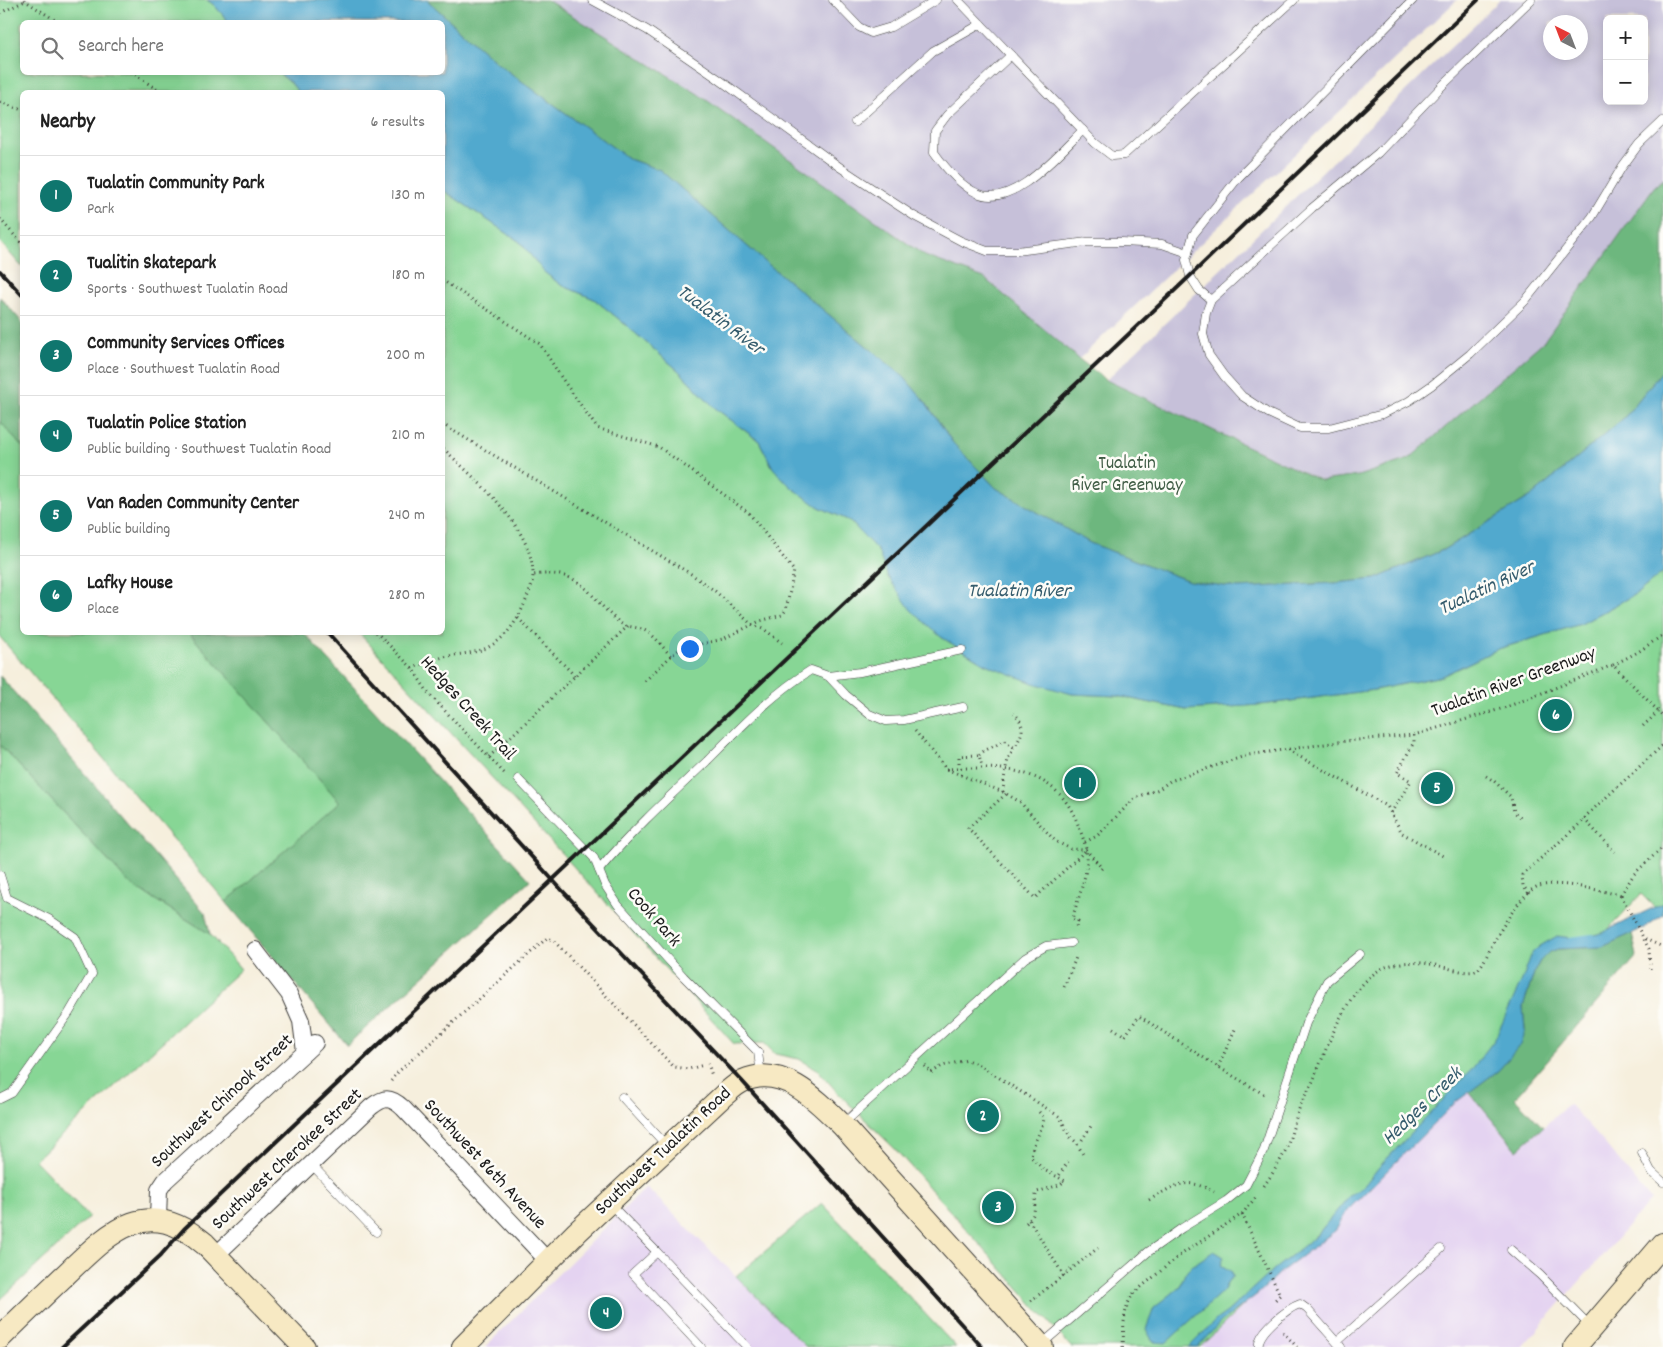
<!DOCTYPE html>
<meta charset="utf-8">
<style>
:root{--surface:#fff;--page:#f6f6f6;--text:#222;--muted:#767676;--line:#e0e0e0;--accent:#0f766e}
body{margin:0;font-family:Dekko,sans-serif;background:var(--page);color:var(--text)}
.controls{position:absolute;right:15px;top:15px;display:grid;overflow:hidden;border-radius:8px;box-shadow:0 2px 12px #0003}
.controls button{width:45px;height:45px;display:grid;place-items:center;padding:0;border:0;border-bottom:1px solid var(--line);background:var(--surface);color:var(--text);font:25px sans-serif}
.compass{position:absolute;left:1543px;top:15px;width:45px;height:45px;border-radius:50%;background:var(--surface);box-shadow:0 2px 12px #0003;rotate:318deg}
.you{position:absolute;left:689px;top:648px;width:18px;height:18px;margin:-12px;border:4px solid #fff;border-radius:50%;background:#1a73e8;box-shadow:0 0 0 8px #1a73e833}
.badge{display:grid;place-items:center;width:32px;height:32px;border-radius:50%;background:var(--accent);color:#fff;font-size:16px;font-weight:700}
.pin{position:absolute;translate:-50% -50%;border:2px solid #fff;box-shadow:0 1px 5px #0006}
.list{margin:0;padding:0;list-style:none}
h2{display:flex;justify-content:space-between;align-items:center;height:65px;margin:0;padding:0 20px;font-size:21px}
h2 small{font-size:16px;font-weight:400;color:var(--muted)}
.list li{display:grid;grid-template-columns:32px 1fr auto;gap:15px;align-items:center;box-sizing:border-box;height:80px;padding:0 20px;border-top:1px solid var(--line)}
.list b{display:block;font-size:19px;white-space:nowrap}
.list p{margin:0;font-size:16px;white-space:nowrap;color:var(--muted)}
.list em{font-size:16px;font-style:normal;color:var(--muted)}
.icon{flex:none;width:28px;height:28px;fill:none;stroke:currentColor;stroke-width:2;stroke-linecap:round;stroke-linejoin:round}
.map{position:relative;flex:none;width:1663px;height:1347px;overflow:hidden}
.search{position:absolute;background:var(--surface);box-shadow:0 2px 12px #0003;left:20px;top:20px;width:425px;height:55px;display:flex;align-items:center;gap:12px;box-sizing:border-box;padding:0 18px;border-radius:8px;color:var(--muted);font-size:19px}
.panel{position:absolute;background:var(--surface);box-shadow:0 2px 12px #0003;left:20px;top:90px;width:425px;height:545px;border-radius:8px}
.map>svg:first-child{display:block}
</style>
<div class="map">
<svg width="1663" height="1347" viewBox="0 0 1663 1347">
<rect width="100%" height="100%" fill="#fdfcf7"/>
<filter id="ink" filterUnits="userSpaceOnUse"><feTurbulence type="fractalNoise" baseFrequency=".02" numOctaves="2"/><feDisplacementMap in="SourceGraphic" scale="10" xChannelSelector="R" yChannelSelector="G"/><feConvolveMatrix kernelMatrix="1 2 1 2 8 2 1 2 1" color-interpolation-filters="sRGB"/></filter>
<filter id="wash" filterUnits="userSpaceOnUse"><feTurbulence type="fractalNoise" baseFrequency=".0096" numOctaves="4" result="noise"/><feDisplacementMap in="SourceGraphic" scale="20" xChannelSelector="R" yChannelSelector="G"/><feGaussianBlur stdDeviation="1.12" result="paint"/><feColorMatrix in="noise" values="0 0 0 0 0 0 0 0 0 0 0 0 0 0 0 0 0 1.4 0 .05"/><feComposite in="paint" operator="in"/></filter>
<g filter="url(#wash)">
<rect width="100%" height="100%" fill="#f6efdd"/>
<g fill="#e4d3f1">
<path d="M1463 1084 1517 1150 1569 1104 1606 1145 1651 1200 1522 1347H1200L1276 1273Z"/>
<path d="M646 1187 736 1276 822 1203 956 1347H485Z"/>
</g>
<g fill="#c6c0d9" fill-rule="evenodd">
<path d="M547 0H1457L1079 359 984 278 925 256 698 94Z"/>
<path d="M1500 0H1663V179L1654 187 1544 341 1410 459 1358 476 1322 481 1106 380ZM1607 19H1644V101H1607ZM1550 22H1580V52H1550Z"/>
</g>
<g fill="#87d695" stroke="#527958">
<path d="M0 0H207L214 5 229 22H22V72L279 73 292 84 298 92H22V267L0 242Z"/>
<path d="M443 190 520 242 544 272 561 285 594 299 620 320 679 371 715 408 759 441 773 468 819 507 850 521 879 551 888 577 941 637 985 664 1072 694 1117 696 1186 710 1260 705 1374 690 1442 676 1498 649 1581 624 1639 592 1663 572V916L1641 894 1396 1158 1200 1347H1071L895 1149 838 1093 818 1070 799 1059 775 1054 764 1043 734 1044 564 856 359 633 442 632Z"/>
<path d="M0 421 22 447V632L189 633 340 802 226 902 0 637Z"/>
<path d="M0 745 130 884 210 934 241 969 35 1160 89 1217 0 1300Z"/>
<path d="M822 1203 956 1347H806L736 1276Z"/>
</g>
<g fill="#6db77e" stroke="#446a4d">
<path d="M427 0H547L698 94 925 256 984 278 1079 359 1106 380 1321 481 1358 476 1409 459 1544 341 1654 187 1663 179V370L1624 418 1533 495 1443 550 1375 579 1335 583 1238 588 1189 581 1090 543 996 488 953 443 926 403 904 377 763 260 660 170 629 159 498 64Z"/>
<path d="M0 297 22 322V447L0 421Z"/>
<path d="M189 633H304L530 880 347 1045 226 902 340 802Z"/>
<path d="M0 676 205 913 210 934 130 884 0 745Z"/>
<path d="M1632 933 1637 956 1515 1098 1543 1127 1517 1150 1469 1092 1499 1070 1525 1030 1523 1007 1535 970 1540 961 1549 952 1558 949 1602 947Z"/>
</g>
<g fill="#51a9ce" stroke="#366275">
<path d="M207 0H427L498 64 629 159 660 170 763 260 904 377 926 403 953 443 996 488 1090 543 1189 581 1238 588 1335 583 1375 579 1443 550 1533 495 1624 418 1663 370V572L1639 592 1581 624 1498 649 1442 676 1374 690 1260 705 1186 710 1117 696 1072 694 1033 683 985 664 941 637 911 610 888 577 878 551 850 521 819 507 791 487 773 468 759 441 715 408 679 371 620 320 594 299 561 285 544 272 520 242 443 190 442 92H298L292 84 279 73 442 72V22H229L214 5Z"/>
<path d="M1663 903V915L1644 928 1602 947 1558 949 1549 952 1540 961 1535 970 1523 1007 1525 1030 1520 1045 1499 1070 1456 1102 1347 1211 1336 1230 1282 1271 1259 1293 1222 1321 1197 1347H1189L1217 1319 1227 1312 1272 1271 1316 1236 1350 1195 1363 1187 1379 1167 1472 1069 1495 1039 1522 980 1532 953 1540 946 1557 936 1580 939 1601 933Z"/>
<path d="M1214 1251 1224 1257 1221 1265 1232 1272 1233 1277 1228 1281 1224 1290 1166 1343 1153 1342 1146 1329 1154 1308 1180 1287 1185 1273 1193 1265Z"/>
</g>
<g fill="none" stroke-linecap="round" stroke-linejoin="round">
<path stroke="#51a9ce" stroke-width="6" d="M1570 940 1592 937"/>
</g>
</g>
<g filter="url(#ink)">
<g fill="none" stroke-linecap="round" stroke-linejoin="round">
<g stroke="#3d3c39" stroke-width="9">
<g id="lane">
<path d="M592 0 647 30 717 78 841 168 914 216 961 241 987 251H1017L1087 242H1121L1162 244 1188 253"/>
<path d="M833 0 859 27 871 33 891 27 936 0"/>
<path d="M958 0 1095 143 1112 156 1124 155 1294 0"/>
<path d="M1531 0 1443 85 1378 153 1312 208 1211 300 1206 313 1203 334 1209 355 1224 376 1242 396 1268 413 1300 428H1329L1383 414 1409 401 1432 385 1470 354 1525 301 1592 217 1622 167 1639 144 1663 121"/>
<path d="M1011 55 947 115 935 131 934 152C944 166 961 186 977 193 1012 210 1060 152 1083 130"/>
<path d="M855 122 933 51 981 24"/>
<path d="M1211 300 1199 290 1190 276 1186 260 1193 235 1238 178 1413 0"/>
<path d="M828 676 860 672 962 650"/>
<path d="M518 779 594 858 605 885 618 905 684 977 758 1052 761 1075"/>
<path d="M599 870C632 831 670 796 707 761 739 729 772 694 811 670L828 676 846 695 869 714 886 721 904 720 963 707"/>
<path d="M0 875 7 898 49 919 75 937 92 974 69 1013 12 1093 0 1099"/>
<path d="M622 1097 666 1145"/>
<path d="M843 1124 1025 958 1046 946 1071 943"/>
<path d="M1642 1153 1651 1171 1663 1182"/>
<path d="M311 1164 376 1232"/>
<path d="M609 1203 657 1252"/>
<path d="M1511 1250 1540 1275 1590 1326"/>
<path d="M1337 1342 1441 1249"/>
<path d="M1042 1344 1148 1252 1182 1228 1226 1201 1246 1185 1264 1150 1306 1023 1327 981 1360 954"/>
<path d="M701 1347 633 1274 657 1252 747 1347"/>
<path d="M1259 1347C1256 1333 1288 1308 1300 1304L1307 1309 1341 1347"/>
</g>
</g>
<g stroke="#3d3c39" stroke-width="18">
<g id="street">
<path d="M255 950 289 994 301 1021 305 1052"/>
<path d="M158 1220 159 1190 165 1181 315 1043"/>
<path d="M216 1255 371 1107C384 1097 390 1096 403 1108L548 1261"/>
</g>
</g>
<g stroke="#3d3c39" stroke-width="24">
<g id="secondary">
<path d="M0 1338C21 1317 42 1297 63 1277 109 1233 145 1193 205 1244L304 1347"/>
<path d="M463 1347 577 1232 724 1095C730 1090 736 1084 743 1081 782 1063 817 1100 842 1125L1042 1347"/>
<path d="M1575 1347 1663 1244"/>
</g>
</g>
<g stroke="#3d3c39" stroke-width="3" stroke-dasharray="1 4" stroke-linecap="butt">
<path d="M24 0 58 22"/>
<path d="M0 13 25 1"/>
<path d="M131 72 161 92"/>
<path d="M0 102 22 110"/>
<path d="M0 219 22 244"/>
<path d="M442 280 540 344 563 380 597 428 659 447 749 513 794 571 786 610 782 615 760 621 723 639 680 649 671 656C663 648 655 635 644 630 636 626 626 628 619 622 586 595 584 568 533 575"/>
<path d="M442 424 691 574 715 591 751 624 765 630 782 643"/>
<path d="M518 618 575 676"/>
<path d="M376 632 412 668 429 694 505 774"/>
<path d="M1613 665 1638 652 1663 635"/>
<path d="M412 668C421 665 431 660 440 658 457 653 476 655 492 645 506 637 516 622 523 607 527 598 533 585 533 575 533 526 474 479 442 447"/>
<path d="M645 681 671 656"/>
<path d="M1643 726 1658 712"/>
<path d="M915 731 946 769 1003 792 1020 802 1055 841 1071 849 1086 850 1102 868 1100 870"/>
<path d="M1288 750 1387 806 1402 833 1443 856"/>
<path d="M979 755C986 748 996 747 1003 740L1015 748"/>
<path d="M489 757 628 626"/>
<path d="M959 768V756L979 755 982 767"/>
<path d="M946 769C999 766 1054 765 1077 822 1082 835 1088 849 1087 863 1085 881 1077 902 1072 919L1078 921 1075 930"/>
<path d="M1486 776 1494 781 1511 797 1514 812 1522 818"/>
<path d="M1003 792C1004 780 1005 768 1009 757 1017 740 1031 730 1014 713"/>
<path d="M1006 794 968 828 1035 898 1086 850"/>
<path d="M1391 813 1411 781 1397 773 1414 742V735"/>
<path d="M1584 819 1615 852"/>
<path d="M1085 842 1097 836 1135 798 1159 789 1170 781 1248 755 1346 741 1414 735 1504 708 1613 665 1663 716"/>
<path d="M1529 893 1523 886 1522 875 1583 821 1587 815 1663 745"/>
<path d="M1621 895 1649 949 1650 969"/>
<path d="M1621 895 1634 874 1663 847"/>
<path d="M1645 939 1663 947"/>
<path d="M1064 987 1077 955"/>
<path d="M1113 1028 1125 1036 1139 1016 1218 1067 1267 1096"/>
<path d="M708 1063 712 1076"/>
<path d="M925 1066 931 1073 942 1066 967 1060 981 1066 1060 1117 1070 1137 1076 1142 1084 1156"/>
<path d="M1218 1067 1236 1027"/>
<path d="M391 1081 398 1072 547 938 553 940 674 1067 689 1069 704 1065"/>
<path d="M1039 1112 1044 1118C1042 1132 1032 1143 1031 1157L1044 1170 1058 1177"/>
<path d="M1082 1140 1091 1126"/>
<path d="M1264 1186C1272 1174 1281 1161 1287 1147 1292 1133 1295 1118 1301 1104 1304 1096 1310 1089 1313 1081 1328 1046 1346 989 1381 969 1395 962 1413 961 1429 964 1441 965 1467 976 1477 970 1484 965 1491 945 1496 938 1504 924 1524 890 1539 886 1561 880 1599 891 1621 895"/>
<path d="M1149 1200C1176 1185 1185 1176 1214 1192"/>
<path d="M1242 1214 1280 1295 1275 1300"/>
<path d="M1029 1220 1064 1276"/>
<path d="M1026 1223C1039 1212 1032 1206 1037 1192L1059 1185 1065 1181 1058 1177 1068 1162"/>
<path d="M1031 1301 1098 1248"/>
<path d="M1283 1332 1297 1347"/>
<path d="M1123 1347C1124 1328 1122 1309 1134 1293L1179 1256 1242 1214 1256 1197"/>
</g>
<use href="#lane" stroke="#fff" stroke-width="8"/>
<use href="#street" stroke="#fff" stroke-width="16"/>
<use href="#secondary" stroke="#f7e9c3" stroke-width="22"/>
<g stroke="#1c1c1c" stroke-width="4">
<path d="M0 271 22 295"/>
<path d="M327 632 560 888 742 1081 982 1347"/>
<path d="M62 1347 160 1256 184 1229 1190 276 1478 0"/>
</g>
</g>
</g>
<g text-anchor="middle" dominant-baseline="central" stroke-width="5" stroke-linejoin="round" paint-order="stroke">
<g font-size="19" fill="#415d46" stroke="#fdfcf7">
<text x="1127" y="464">Tualatin<tspan x="1127" dy="22">River Greenway</tspan></text>
</g>
<g font-size="19" fill="#1c1c1c" stroke="#fdfcf7">
<text transform="translate(1514 683) rotate(-20)">Tualatin River Greenway</text>
<text transform="translate(467 709) rotate(48)">Hedges Creek Trail</text>
<text transform="translate(653 918) rotate(49)">Cook Park</text>
<text transform="translate(223 1102) rotate(-43)">Southwest Chinook Street</text>
<text transform="translate(664 1152) rotate(-43)">Southwest Tualatin Road</text>
<text transform="translate(288 1160) rotate(-43)">Southwest Cherokee Street</text>
<text transform="translate(484 1165) rotate(47)">Southwest 86th Avenue</text>
</g>
<g font-size="20" font-style="italic" fill="#345b6c" stroke="#fdfcf7">
<text transform="translate(720 321) rotate(37)">Tualatin River</text>
<text transform="translate(1487 589) rotate(-25)">Tualatin River</text>
<text x="1019" y="592">Tualatin River</text>
<text transform="translate(1423 1107) rotate(-44)">Hedges Creek</text>
</g>
</g>
</svg>
<div class="controls">
<button>+</button>
<button>−</button>
</div>
<svg class="compass" viewBox="-18 -18 36 36"><path d="M0-13l5 13h-10z" fill="#e53935"/><path d="M0 13l5-13h-10z" fill="#767676"/></svg>
<div class="you"></div>
<div class="pin badge" style="left:1080px;top:783px">1</div>
<div class="pin badge" style="left:983px;top:1116px">2</div>
<div class="pin badge" style="left:998px;top:1207px">3</div>
<div class="pin badge" style="left:606px;top:1313px">4</div>
<div class="pin badge" style="left:1437px;top:788px">5</div>
<div class="pin badge" style="left:1556px;top:715px">6</div>
<div class="search"><svg class="icon" aria-label="search" viewBox="0 0 24 24"><circle cx="10" cy="10" r="6"/><path d="M15 15l6 6"/></svg>Search here</div>
<section class="panel">
<h2>Nearby<small>6 results</small></h2>
<ul class="list">
<li><span class="badge">1</span><div><b>Tualatin Community Park</b><p>Park</p></div><em>130 m</em></li>
<li><span class="badge">2</span><div><b>Tualitin Skatepark</b><p>Sports · Southwest Tualatin Road</p></div><em>180 m</em></li>
<li><span class="badge">3</span><div><b>Community Services Offices</b><p>Place · Southwest Tualatin Road</p></div><em>200 m</em></li>
<li><span class="badge">4</span><div><b>Tualatin Police Station</b><p>Public building · Southwest Tualatin Road</p></div><em>210 m</em></li>
<li><span class="badge">5</span><div><b>Van Raden Community Center</b><p>Public building</p></div><em>240 m</em></li>
<li><span class="badge">6</span><div><b>Lafky House</b><p>Place</p></div><em>280 m</em></li>
</ul>
</section>
</div>
